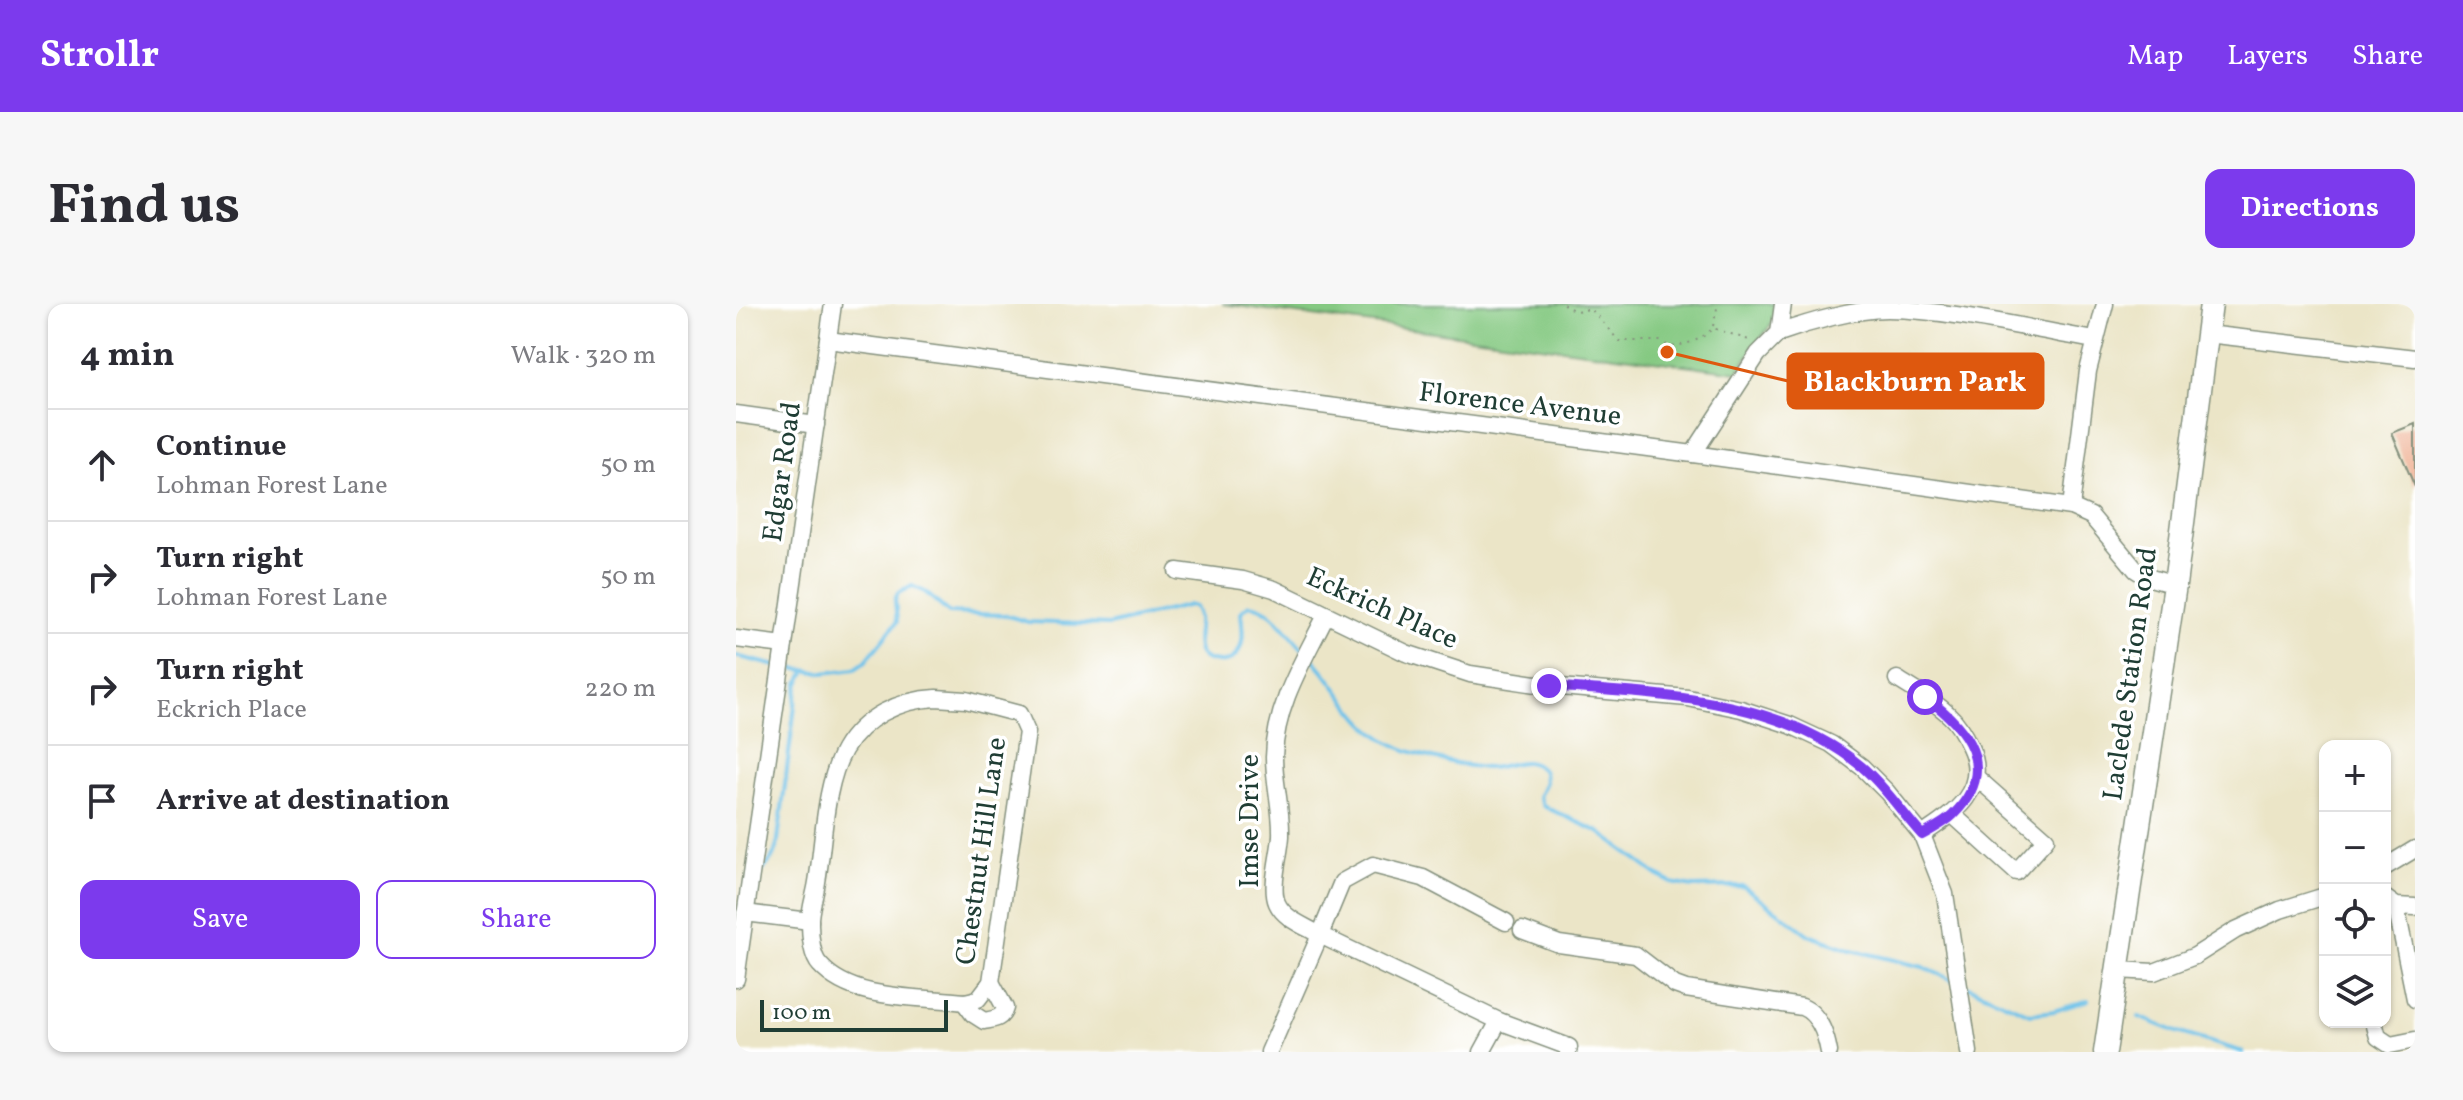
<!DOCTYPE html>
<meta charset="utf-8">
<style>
:root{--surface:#fff;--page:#f7f7f7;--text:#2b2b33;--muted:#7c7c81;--line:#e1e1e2;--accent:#7c3aed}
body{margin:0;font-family:Vollkorn,serif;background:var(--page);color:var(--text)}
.controls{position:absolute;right:24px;bottom:24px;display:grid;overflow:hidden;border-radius:16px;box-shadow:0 2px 6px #0004}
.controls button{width:72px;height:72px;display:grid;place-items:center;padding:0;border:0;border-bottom:2px solid var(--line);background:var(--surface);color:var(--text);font:40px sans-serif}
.scale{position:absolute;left:24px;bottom:20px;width:188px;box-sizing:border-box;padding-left:8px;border:4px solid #1f3d34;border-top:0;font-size:22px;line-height:28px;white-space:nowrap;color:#1f3d34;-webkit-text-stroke:6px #fff;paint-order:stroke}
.stop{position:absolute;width:24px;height:24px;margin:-18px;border:6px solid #7c3aed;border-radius:50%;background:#fff}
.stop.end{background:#7c3aed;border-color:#fff;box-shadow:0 2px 8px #0008}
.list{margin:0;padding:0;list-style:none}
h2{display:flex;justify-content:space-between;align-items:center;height:104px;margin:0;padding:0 32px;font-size:34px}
h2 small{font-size:26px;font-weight:400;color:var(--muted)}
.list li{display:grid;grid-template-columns:52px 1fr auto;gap:24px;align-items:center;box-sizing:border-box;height:112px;padding:0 32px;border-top:2px solid var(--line)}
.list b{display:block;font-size:30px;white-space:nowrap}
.list p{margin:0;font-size:26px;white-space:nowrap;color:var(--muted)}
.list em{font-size:26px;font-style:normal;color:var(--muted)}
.actions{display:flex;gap:16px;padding:24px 32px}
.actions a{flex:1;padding:18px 0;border:2px solid var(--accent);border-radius:16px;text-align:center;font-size:28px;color:var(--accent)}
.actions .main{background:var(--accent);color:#fff}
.icon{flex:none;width:44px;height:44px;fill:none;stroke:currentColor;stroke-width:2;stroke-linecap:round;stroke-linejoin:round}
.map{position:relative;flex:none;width:1679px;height:748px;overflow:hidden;border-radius:16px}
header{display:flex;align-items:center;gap:48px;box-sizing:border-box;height:112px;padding:0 40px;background:var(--accent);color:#fff}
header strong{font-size:38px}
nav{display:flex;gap:44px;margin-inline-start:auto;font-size:28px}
.intro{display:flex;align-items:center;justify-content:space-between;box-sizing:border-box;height:192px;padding:0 48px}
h1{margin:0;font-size:56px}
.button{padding:20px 36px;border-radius:16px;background:var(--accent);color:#fff;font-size:28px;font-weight:700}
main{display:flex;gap:48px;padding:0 48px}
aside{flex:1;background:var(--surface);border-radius:16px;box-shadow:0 2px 6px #0004}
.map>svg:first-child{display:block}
</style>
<header>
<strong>Strollr</strong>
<nav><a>Map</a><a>Layers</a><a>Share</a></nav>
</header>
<div class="intro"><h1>Find us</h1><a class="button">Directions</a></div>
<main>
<aside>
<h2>4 min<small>Walk · 320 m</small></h2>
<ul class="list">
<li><svg class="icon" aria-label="ahead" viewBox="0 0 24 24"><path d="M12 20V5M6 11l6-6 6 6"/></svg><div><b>Continue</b><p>Lohman Forest Lane</p></div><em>50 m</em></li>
<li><svg class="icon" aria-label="right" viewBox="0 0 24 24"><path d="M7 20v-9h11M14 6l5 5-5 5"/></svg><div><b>Turn right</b><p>Lohman Forest Lane</p></div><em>50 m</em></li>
<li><svg class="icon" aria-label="right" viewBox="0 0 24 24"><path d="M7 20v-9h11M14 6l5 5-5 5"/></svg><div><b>Turn right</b><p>Eckrich Place</p></div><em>220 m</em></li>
<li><svg class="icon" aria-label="arrive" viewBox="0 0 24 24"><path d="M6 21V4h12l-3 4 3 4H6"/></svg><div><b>Arrive at destination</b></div></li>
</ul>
<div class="actions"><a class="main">Save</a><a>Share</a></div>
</aside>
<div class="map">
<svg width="1679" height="748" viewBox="0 0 1679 748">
<rect width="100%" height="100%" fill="#fff"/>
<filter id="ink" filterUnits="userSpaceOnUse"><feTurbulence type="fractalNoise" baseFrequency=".0125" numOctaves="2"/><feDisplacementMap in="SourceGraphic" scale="16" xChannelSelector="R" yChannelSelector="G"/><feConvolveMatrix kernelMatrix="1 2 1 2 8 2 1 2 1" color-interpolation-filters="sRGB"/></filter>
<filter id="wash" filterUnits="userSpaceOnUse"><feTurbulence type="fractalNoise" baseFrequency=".006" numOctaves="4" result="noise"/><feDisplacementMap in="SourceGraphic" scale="32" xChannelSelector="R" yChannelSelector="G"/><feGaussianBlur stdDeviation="1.8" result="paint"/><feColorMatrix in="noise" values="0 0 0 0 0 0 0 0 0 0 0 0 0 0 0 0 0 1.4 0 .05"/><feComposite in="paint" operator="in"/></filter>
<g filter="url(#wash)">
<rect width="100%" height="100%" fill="#ebe5c7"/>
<path fill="#85c982" stroke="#52835b" stroke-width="2" d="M486 0H1042L1040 13 1001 68Z"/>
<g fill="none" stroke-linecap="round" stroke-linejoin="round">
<g stroke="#6dc2ea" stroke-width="4">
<path d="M0 352 40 362"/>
<path d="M574 352C608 386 617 423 665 444 684 452 731 463 751 464 773 464 790 448 808 468L809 478 803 492 807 502 863 528 921 571 936 579 957 583 1007 582 1073 631 1116 646 1187 663 1218 677"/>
<path d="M49 363 87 369 119 365 129 358 161 318 159 296 162 289 176 282 189 288 213 309 269 311 292 318 373 321 454 301 459 303C470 322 446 356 483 358 490 359 495 357 500 351 510 339 506 322 505 308L513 301C536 302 553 331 568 346"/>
<path d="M27 566 35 556 41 544 60 393 63 379 70 367"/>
<path d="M1226 680 1294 710 1318 707 1352 696"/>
<path d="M1403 713 1441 728 1507 748"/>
</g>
</g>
<g id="blocks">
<path fill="#eeae90" d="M1679 120V183L1656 129Z"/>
</g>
</g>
<g filter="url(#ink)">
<use href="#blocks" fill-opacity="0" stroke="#85917e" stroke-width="2"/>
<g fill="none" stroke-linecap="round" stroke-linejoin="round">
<g stroke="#85917e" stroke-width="19">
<g id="minor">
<path d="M1043 29C1073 18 1120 5 1151 5 1219 6 1292 25 1359 36"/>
<path d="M1471 30 1679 54"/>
<path d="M92 36 957 150 1335 203 1355 212 1400 266 1411 273 1439 281"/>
<path d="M0 110 80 121"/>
<path d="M957 150 1022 50 1043 29 1047 0"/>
<path d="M1335 203 1352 67 1369 0"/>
<path d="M441 267 507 276 538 285 670 349 734 370 813 382 952 394 1005 405 1054 421 1095 440 1126 463 1151 488 1186 531 1209 590 1233 748"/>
<path d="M0 335 48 341"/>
<path d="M1161 375C1178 386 1199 397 1213 411 1222 419 1229 432 1234 443 1254 485 1218 510 1186 531"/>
<path d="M200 394 230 396 283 410 291 428 255 678 242 695 229 698C183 692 117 698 84 661 76 653 74 632 74 620 73 607 79 592 81 578 88 537 88 482 108 446 127 413 163 396 200 394Z"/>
<path d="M1217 511 1280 568 1310 535 1240 473"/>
<path d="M1649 563 1679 545"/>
<path d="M1649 594 1660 602 1679 603"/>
<path d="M1660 602 1679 695"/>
<path d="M9 609 74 617"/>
<path d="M770 618 687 574 637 561 606 578 584 631 763 717 833 743 832 748"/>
<path d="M786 626 823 640 900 651 939 681 950 685 1066 703C1083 710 1090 731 1093 748"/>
<path d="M1381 666 1418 668 1459 652 1500 626 1544 606 1589 592"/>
<path d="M0 675 97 0"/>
<path d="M228 698 237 710 248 717C258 715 266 715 269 704L255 678"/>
<path d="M1638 718 1642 733 1654 741 1679 736"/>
<path d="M533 748 584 631C569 622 548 615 541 599 534 583 544 550 545 532 546 505 538 479 538 453 539 401 568 356 590 311"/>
<path d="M746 748 763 717"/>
</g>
</g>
<g stroke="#85917e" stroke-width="25">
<path id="major" d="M1369 748 1439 281 1475 0"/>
</g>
<g stroke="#85917e" stroke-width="2" stroke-dasharray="2 6" stroke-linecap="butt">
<path d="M827 0 839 7 855 5 883 37H925L934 43C952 40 964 37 977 24L1013 36"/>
<path d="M977 22 982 0"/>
</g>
<use href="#minor" stroke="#fff" stroke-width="16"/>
<use href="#major" stroke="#fff" stroke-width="22"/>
</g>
</g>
<g fill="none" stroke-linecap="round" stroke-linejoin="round" filter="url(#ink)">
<path stroke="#7c3aed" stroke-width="10" d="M813 382C918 391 1039 391 1125 462 1149 482 1165 508 1186 531 1196 525 1209 519 1217 511 1264 465 1231 423 1189 393"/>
</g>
<g text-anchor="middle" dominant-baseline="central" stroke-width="7" stroke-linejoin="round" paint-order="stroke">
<g font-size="28" fill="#1f3d34" stroke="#fff">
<text transform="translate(784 101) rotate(7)">Florence Avenue</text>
<text transform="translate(47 168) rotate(-82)">Edgar Road</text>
<text transform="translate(646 305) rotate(24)">Eckrich Place</text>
<text transform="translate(1395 370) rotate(-82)">Laclede Station Road</text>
<text transform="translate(514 517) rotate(-90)">Imse Drive</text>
<text transform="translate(246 547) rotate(-82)">Chestnut Hill Lane</text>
</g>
</g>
<path fill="none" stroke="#de580e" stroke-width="3" d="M931 48L1052 77"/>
<circle fill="#de580e" stroke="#fff" stroke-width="3" cx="931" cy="48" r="8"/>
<rect fill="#de580e" stroke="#de580e" stroke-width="3" x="1052" y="50" width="255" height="54" rx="8"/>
<g font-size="30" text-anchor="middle" font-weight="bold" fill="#fff">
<text x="1179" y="87">Blackburn Park</text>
</g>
</svg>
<div class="controls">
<button>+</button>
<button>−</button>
<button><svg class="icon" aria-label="locate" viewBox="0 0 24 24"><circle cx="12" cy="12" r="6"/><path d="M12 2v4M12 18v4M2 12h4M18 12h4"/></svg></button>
<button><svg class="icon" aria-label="layers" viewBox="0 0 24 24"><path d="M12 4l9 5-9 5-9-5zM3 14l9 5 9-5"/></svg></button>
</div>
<div class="scale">100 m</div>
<div class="stop" style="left:1189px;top:393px"></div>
<div class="stop end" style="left:813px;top:382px"></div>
</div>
</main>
